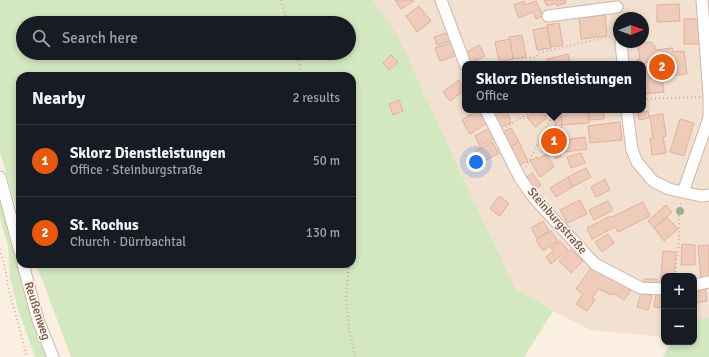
<!DOCTYPE html>
<meta charset="utf-8">
<style>
:root{--surface:#171b24;--page:#242831;--text:#f1f3f6;--muted:#9ea1a6;--line:#363941;--accent:#ea580c}
body{margin:0;font-family:Signika,sans-serif;background:var(--page);color:var(--text)}
.controls{position:absolute;right:12px;bottom:12px;display:grid;overflow:hidden;border-radius:8px;box-shadow:0 2px 6px #0003}
.controls button{width:36px;height:36px;display:grid;place-items:center;padding:0;border:0;border-bottom:1px solid var(--line);background:var(--surface);color:var(--text);font:20px sans-serif}
.compass{position:absolute;left:613px;top:12px;width:36px;height:36px;border-radius:50%;background:var(--surface);box-shadow:0 2px 6px #0003;rotate:89deg}
.you{position:absolute;left:476px;top:162px;width:14px;height:14px;margin:-10px;border:3px solid #fff;border-radius:50%;background:#1a73e8;box-shadow:0 0 0 6px #1a73e833}
.badge{display:grid;place-items:center;width:26px;height:26px;border-radius:50%;background:var(--accent);color:#fff;font-size:13px;font-weight:700}
.pin{position:absolute;translate:-50% -50%;border:2px solid #fff;box-shadow:0 1px 4px #0006}
.popup{position:absolute;left:462px;top:61px;width:184px;height:52px;box-sizing:border-box;display:grid;place-content:center;border-radius:8px;background:var(--surface);filter:drop-shadow(0 1px 3px #0005);font-size:13px;white-space:nowrap;color:var(--muted)}
.popup b{font-size:15px;color:var(--text)}
.popup::after{content:'';position:absolute;left:50%;top:100%;margin-left:-8px;border:8px solid transparent;border-top-color:var(--surface)}
.list{margin:0;padding:0;list-style:none}
h2{display:flex;justify-content:space-between;align-items:center;height:52px;margin:0;padding:0 16px;font-size:17px}
h2 small{font-size:13px;font-weight:400;color:var(--muted)}
.list li{display:grid;grid-template-columns:26px 1fr auto;gap:12px;align-items:center;box-sizing:border-box;height:72px;padding:0 16px;border-top:1px solid var(--line)}
.list b{display:block;font-size:15px;white-space:nowrap}
.list p{margin:0;font-size:13px;white-space:nowrap;color:var(--muted)}
.list em{font-size:13px;font-style:normal;color:var(--muted)}
.icon{flex:none;width:22px;height:22px;fill:none;stroke:currentColor;stroke-width:2;stroke-linecap:round;stroke-linejoin:round}
.map{position:relative;flex:none;width:709px;height:357px;overflow:hidden}
.search{position:absolute;background:var(--surface);box-shadow:0 2px 6px #0003;left:16px;top:16px;width:340px;height:44px;display:flex;align-items:center;gap:10px;box-sizing:border-box;padding:0 14px;border-radius:22px;color:var(--muted);font-size:15px}
.panel{position:absolute;background:var(--surface);box-shadow:0 2px 6px #0003;left:16px;top:72px;width:340px;height:196px;border-radius:12px}
.map>svg:first-child{display:block}
</style>
<div class="map">
<svg width="709" height="357" viewBox="0 0 709 357">
<rect width="100%" height="100%" fill="#fbefe1"/>
<path fill="#f2e0d0" fill-rule="evenodd" d="M373 0H709V333L694 337V276H664V337L591 330 553 311 515 288 458 167 398 36ZM619 18H643V42H619ZM465 64H643V110H465Z"/>
<g fill="#d3e7c1" fill-rule="evenodd">
<path d="M0 0H373L398 36 458 167 515 288 553 311 524 357H71L42 279 35 264H352V76H20V221L0 152ZM23 23H349V53H23Z"/>
<path d="M0 194 34 323 48 357H35L19 312 10 278 8 246 0 218Z"/>
<path d="M709 318V357H663L671 342H694V320Z"/>
</g>
<g fill="#efcbba" stroke="#e0b19c">
<path d="M395 0H413L414 1 401 9Z"/>
<path d="M544 0H565L566 3 557 6 556 3 547 6Z"/>
<path d="M524 1 525 5 536 1 543 16 536 19 533 12 519 18 514 5Z"/>
<path d="M679 4 680 21 657 22V5Z"/>
<path d="M419 6 431 21 417 32 406 16Z"/>
<path d="M605 15 607 36 581 39 579 17Z"/>
<rect x="684" y="19" width="17" height="25"/>
<path d="M559 23 563 45 551 47 547 25Z"/>
<path d="M547 27 551 48 537 50 533 30Z"/>
<path d="M450 32 452 40 437 45 434 37Z"/>
<path d="M522 35 526 57 513 59 509 37Z"/>
<path d="M510 39 513 59 499 62 495 42Z"/>
<path d="M453 42 458 55 440 61 435 48Z"/>
<path d="M651 42 655 46V50L672 48 673 52 684 51 687 74 662 77 664 92 643 94V64H638L637 60 640 59 638 48 641 43Z"/>
<path d="M479 45 485 56 469 64 464 53Z"/>
<path d="M266 53H280L281 54 269 60Z"/>
<path d="M568 54 570 64H548L547 59Z"/>
<path d="M391 55 398 62 389 70 383 63Z"/>
<path d="M459 80 465 89V90L450 101 443 92Z"/>
<path d="M399 100 403 111 393 115 389 104Z"/>
<path d="M478 110H479L487 123 470 134 462 120Z"/>
<path d="M495 110H507L511 123 498 128 492 111Z"/>
<path d="M535 110H541L547 118 535 127 527 117Z"/>
<path d="M561 110H589V123L562 125Z"/>
<path d="M589 110H603L604 119 589 120Z"/>
<path d="M648 111 649 118 639 120 638 113Z"/>
<path d="M663 114 666 136 663 137 666 153 652 155 650 138H653L650 116Z"/>
<path d="M555 116H561L562 128H555Z"/>
<path d="M680 119 694 123 684 156 670 152Z"/>
<path d="M620 122 622 140 590 143 588 126Z"/>
<path d="M490 128 495 138 480 146 475 136Z"/>
<path d="M511 128 519 142 508 148 500 133Z"/>
<path d="M560 131 563 146 548 149 544 152 540 144 545 134Z"/>
<path d="M585 137 587 149 565 152 563 140Z"/>
<path d="M492 142 499 153 481 163 475 151Z"/>
<path d="M519 142 528 161 518 166 508 148Z"/>
<path d="M559 150 561 156 556 159 553 153Z"/>
<path d="M581 153 585 163 571 168 567 157Z"/>
<path d="M546 154 554 167 540 177 530 161 537 157 538 159Z"/>
<path d="M586 168 591 177 572 187 568 177Z"/>
<path d="M532 173 541 185 532 192 523 180Z"/>
<path d="M568 177 572 187 556 197 550 188Z"/>
<path d="M605 179 610 190 596 197 591 187Z"/>
<path d="M499 196 509 203 500 216 490 209Z"/>
<path d="M580 200 587 214 567 223 560 210Z"/>
<path d="M608 201 613 210 594 220 589 210Z"/>
<path d="M643 202 650 216 618 232 615 227 592 239 587 228 611 216 612 217Z"/>
<path d="M666 205 672 212 654 228 648 221Z"/>
<path d="M667 217 678 229 664 241 654 228Z"/>
<path d="M543 221 549 231 537 238 531 228Z"/>
<path d="M551 231 558 241 543 251 536 240Z"/>
<path d="M608 234 614 243 602 252 595 242Z"/>
<path d="M560 241 568 250 551 264 546 257 553 251 551 248Z"/>
<path d="M682 244 695 245V265H681Z"/>
<path d="M709 245V278L701 280 698 246Z"/>
<path d="M571 249 583 261 571 273 559 261Z"/>
<path d="M663 251 676 252 674 276H664V285H660Z"/>
<path d="M591 268 619 281 631 290 624 300 613 293 612 295 598 289 592 298 595 300 587 311 576 304 583 294 576 289Z"/>
<rect x="644" y="279" width="13" height="8"/>
<path d="M705 287 707 301 694 303V289Z"/>
<path d="M641 293 652 296 648 310 637 307Z"/>
<path d="M656 293 664 294V308L654 307Z"/>
</g>
<g fill="none" stroke-linecap="round" stroke-linejoin="round">
<g stroke="#cdb8ac" stroke-width="13">
<g id="minor">
<path d="M441 0 465 64"/>
<path d="M548 16 617 7"/>
<path d="M621 42 623 64"/>
<path d="M486 110 520 178 534 198 595 264 641 288 664 289"/>
<path d="M627 110 632 150 637 162 653 181 669 189 701 196 709 195"/>
<path d="M0 177 20 252"/>
<path d="M683 192 709 118V96L702 0"/>
<path d="M23 264 38 320 53 357"/>
<path d="M694 285 709 282"/>
</g>
</g>
<g stroke="#d3ae9e" stroke-width="2" stroke-dasharray="1 3" stroke-linecap="butt">
<path d="M281 0 288 23"/>
<path d="M296 53 303 76"/>
<path d="M518 59 537 57 538 53 612 36"/>
<path d="M643 99 700 97"/>
<path d="M506 127 533 110"/>
<path d="M526 167 552 117 557 110"/>
<path d="M0 249 6 273 8 286 27 357"/>
<path d="M349 264 346 298 349 329 355 357"/>
<path d="M675 276 679 240V215L681 203"/>
</g>
<use href="#minor" stroke="#fff" stroke-width="11"/>
</g>
<circle fill="#a0ac8a" cx="680" cy="211" r="4"/>
<g text-anchor="middle" dominant-baseline="central" stroke-width="3" stroke-linejoin="round" paint-order="stroke">
<g font-size="12" fill="#70544a" stroke="#fef3e7">
<text transform="translate(557 221) rotate(49)">Steinburgstraße</text>
<text transform="translate(37 311) rotate(72)">Reußenweg</text>
</g>
</g>
</svg>
<div class="controls">
<button>+</button>
<button>−</button>
</div>
<svg class="compass" viewBox="-18 -18 36 36"><path d="M0-13l5 13h-10z" fill="#e53935"/><path d="M0 13l5-13h-10z" fill="#9ea1a6"/></svg>
<div class="you"></div>
<div class="pin badge" style="left:554px;top:141px">1</div>
<div class="popup"><b>Sklorz Dienstleistungen</b>Office</div>
<div class="pin badge" style="left:662px;top:67px">2</div>
<div class="search"><svg class="icon" aria-label="search" viewBox="0 0 24 24"><circle cx="10" cy="10" r="6"/><path d="M15 15l6 6"/></svg>Search here</div>
<section class="panel">
<h2>Nearby<small>2 results</small></h2>
<ul class="list">
<li><span class="badge">1</span><div><b>Sklorz Dienstleistungen</b><p>Office · Steinburgstraße</p></div><em>50 m</em></li>
<li><span class="badge">2</span><div><b>St. Rochus</b><p>Church · Dürrbachtal</p></div><em>130 m</em></li>
</ul>
</section>
</div>
